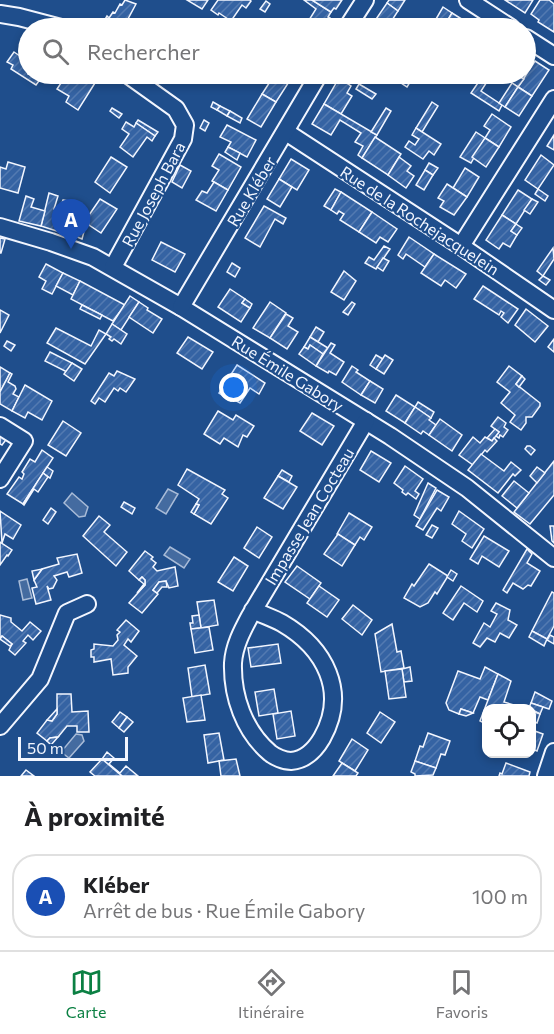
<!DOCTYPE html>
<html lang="fr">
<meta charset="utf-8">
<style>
:root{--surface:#fff;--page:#f6f6f6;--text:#202124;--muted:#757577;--line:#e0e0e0;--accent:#0b8043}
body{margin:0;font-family:Commissioner,sans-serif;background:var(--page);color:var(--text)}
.controls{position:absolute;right:18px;bottom:18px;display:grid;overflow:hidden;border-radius:12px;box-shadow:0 3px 9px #0003}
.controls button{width:54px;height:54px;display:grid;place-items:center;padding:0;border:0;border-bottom:2px solid var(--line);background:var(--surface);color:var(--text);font:30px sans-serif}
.scale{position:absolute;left:18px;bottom:15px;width:110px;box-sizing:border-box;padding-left:6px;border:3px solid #f2f6ff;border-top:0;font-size:16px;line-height:21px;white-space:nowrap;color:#f2f6ff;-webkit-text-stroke:4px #1f4e8c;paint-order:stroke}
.you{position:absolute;left:234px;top:388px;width:21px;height:21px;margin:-15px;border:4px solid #fff;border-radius:50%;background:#1a73e8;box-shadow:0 0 0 9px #1a73e833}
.badge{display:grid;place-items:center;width:39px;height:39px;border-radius:50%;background:var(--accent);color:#fff;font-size:20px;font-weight:700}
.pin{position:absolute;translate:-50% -50px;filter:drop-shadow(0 2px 3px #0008)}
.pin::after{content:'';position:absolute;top:32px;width:21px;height:18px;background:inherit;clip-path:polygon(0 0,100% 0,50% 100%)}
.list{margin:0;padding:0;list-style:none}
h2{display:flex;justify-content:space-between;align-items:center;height:78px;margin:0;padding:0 24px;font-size:26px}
h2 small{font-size:20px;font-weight:400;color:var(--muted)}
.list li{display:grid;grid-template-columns:39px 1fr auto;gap:18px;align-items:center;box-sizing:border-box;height:84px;margin:0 12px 12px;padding:0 12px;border:2px solid var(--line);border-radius:24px}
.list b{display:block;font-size:22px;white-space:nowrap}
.list p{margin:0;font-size:20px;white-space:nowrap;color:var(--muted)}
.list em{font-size:20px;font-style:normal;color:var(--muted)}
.icon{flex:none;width:33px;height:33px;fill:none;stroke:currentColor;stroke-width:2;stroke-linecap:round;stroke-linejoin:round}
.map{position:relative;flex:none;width:554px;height:776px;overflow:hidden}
.search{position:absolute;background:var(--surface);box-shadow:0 3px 9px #0003;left:18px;right:18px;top:18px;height:66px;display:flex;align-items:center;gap:15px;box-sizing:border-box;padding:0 21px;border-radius:33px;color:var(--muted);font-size:22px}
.sheet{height:174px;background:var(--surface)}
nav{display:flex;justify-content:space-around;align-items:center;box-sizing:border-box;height:84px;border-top:2px solid var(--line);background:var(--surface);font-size:16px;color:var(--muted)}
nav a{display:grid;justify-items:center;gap:3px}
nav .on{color:var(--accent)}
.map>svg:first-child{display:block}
</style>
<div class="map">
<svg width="554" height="776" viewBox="0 0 554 776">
<defs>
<pattern id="building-hatch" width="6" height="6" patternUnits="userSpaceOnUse" patternTransform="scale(1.5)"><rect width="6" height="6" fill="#3563a3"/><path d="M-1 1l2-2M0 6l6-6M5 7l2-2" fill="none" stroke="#537ab1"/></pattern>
</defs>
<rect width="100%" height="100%" fill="#1f4e8c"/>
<g fill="#446ba0" stroke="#a8bbd7" stroke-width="1.5">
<path d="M168 489 178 494 166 514 156 508Z"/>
<path d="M72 493 88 507 85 516 79 517 64 503Z"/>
<path d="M170 547 190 559 184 568 164 555Z"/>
<path d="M27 579 32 598 23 600 19 581Z"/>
<path d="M76 734 82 735 84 741 69 758 61 752Z"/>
</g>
<g fill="url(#building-hatch)" stroke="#f2f6ff" stroke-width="1.5">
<path d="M125 0 136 4 128 19 134 22 135 20 144 25 147 19 153 22 149 28H126L120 25 119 28H100L107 16 109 18 113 12 115 13 120 4 122 5Z"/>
<path d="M187 0H208L202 9Z"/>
<path d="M218 0H250L251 1 246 8 242 5 231 21 219 13 218 15 211 10Z"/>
<path d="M304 0H312L331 12 328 17 330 18 323 28H304L316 9Z"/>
<path d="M312 0H342L336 9 334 8 331 12Z"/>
<path d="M389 0H405L398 11 387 3Z"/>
<path d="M505 0H533L525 13Z"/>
<path d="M540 0H549L554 4V32L538 22 539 20 531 14Z"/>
<path d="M266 1 270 4 265 12 260 9Z"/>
<path d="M387 3 398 11 387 28H370Z"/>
<path d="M443 7 452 13 443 28H435L439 21 436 19Z"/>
<path d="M452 13 476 28H443Z"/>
<path d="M254 20 260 23 257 28H250Z"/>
<path d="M281 22 291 28H277Z"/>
<path d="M14 52 20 56 22 52 28 57V74H44L36 85 11 69 13 65 7 62Z"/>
<path d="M535 61 549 70 532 96 518 87Z"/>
<path d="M67 74 75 76 76 74H80L95 83 78 110 66 102 69 96 57 89Z"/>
<path d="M275 74H294L276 102 262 94Z"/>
<path d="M343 74H365L363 78 357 74 354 81Z"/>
<path d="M407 74H415L407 87 401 83Z"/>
<path d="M484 74H492L481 91 502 105 499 111 471 93Z"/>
<path d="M511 74H515L524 79 518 87 507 80Z"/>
<path d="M339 78 351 86 347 93 352 96 341 114 324 104Z"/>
<path d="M512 83 518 87 505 107 499 103Z"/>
<path d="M359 84 376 94 372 99 356 89Z"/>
<path d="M518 87 532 96 519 116 505 107Z"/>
<path d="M262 94 276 102 261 127 247 119Z"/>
<path d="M213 102 220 106 217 110 211 107Z"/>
<path d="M432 102 438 106 422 132 416 128Z"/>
<path d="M324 104 377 135 362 158 358 155 363 146 355 142 361 133 340 120 331 135 312 124Z"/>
<path d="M220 106 230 111 227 116 217 110Z"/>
<path d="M112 108 122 114 119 118 110 111Z"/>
<path d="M386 108 391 111 377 135 371 132Z"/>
<path d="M230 111 242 118 240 123 227 116Z"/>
<path d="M492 114 511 127 499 147 485 138 490 130 484 126Z"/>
<path d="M138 120 158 132 155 136 136 123Z"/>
<path d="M204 120 209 123 205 131 200 128Z"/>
<path d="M126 122 134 127 136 123 155 136 152 141 147 137 133 157 120 147 129 134 122 129Z"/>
<path d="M227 125 256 140 247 157 228 147 231 142 220 137Z"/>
<path d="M416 128 441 144 434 155 429 151 423 159 405 147 409 141 415 145 419 139 412 135Z"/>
<path d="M476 132 485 138 471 163 460 157Z"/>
<path d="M554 135V150L547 146Z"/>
<path d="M375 137 401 154 388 175 362 158Z"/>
<path d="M485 138 499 147 486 167 472 157Z"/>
<path d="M228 147 240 153 237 160 225 152Z"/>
<path d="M219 154 241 167 228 190 212 181 219 170 212 166Z"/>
<path d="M541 155 554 165 538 189 525 180Z"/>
<path d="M111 157 127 167 110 193 95 182Z"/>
<path d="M399 157 411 166 407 171 414 176 406 188 388 175Z"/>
<path d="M291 159 309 170 297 190 279 179Z"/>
<path d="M8 162 25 167 18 193 0 188V167L6 169Z"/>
<path d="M429 163 438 168 433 175 425 170Z"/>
<path d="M180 165 191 171 182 188 172 182Z"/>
<path d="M465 168 479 177 467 197 453 188Z"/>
<path d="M425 170 433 175 424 190 416 185Z"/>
<path d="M279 179 292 187 280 207 267 199Z"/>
<path d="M214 182 228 190 216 211 196 200 202 191 207 193Z"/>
<path d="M447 184 467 197 454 215 440 207 444 201 438 198Z"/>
<path d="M335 189 341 192 331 210 324 206Z"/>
<path d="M538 189 548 196 545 201 535 194Z"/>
<path d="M518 190 532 199 516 224 502 215Z"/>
<path d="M341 192 372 212 359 232 340 220 344 214 339 211 337 214 331 210Z"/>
<path d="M49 193 58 196 54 209 69 213 63 233 41 226Z"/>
<path d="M26 196 34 199 31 207 45 211 41 226 19 221Z"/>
<path d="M100 199 117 209 101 233 89 225 87 218Z"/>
<path d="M532 199 538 202 530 214 524 210Z"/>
<path d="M63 200 69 201 68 208 61 206Z"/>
<path d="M264 206 286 218 283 224 275 219 260 247 245 238Z"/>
<path d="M69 210 78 213 76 221 80 223 77 237 63 233Z"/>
<path d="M372 212 397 229 388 242 380 237 376 243 359 232Z"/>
<path d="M502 215 516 224 511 231 517 235 510 247 503 243 499 249 486 240Z"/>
<path d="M80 223 86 224 82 239 77 237Z"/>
<path d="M516 224 522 228 517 235 511 231Z"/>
<path d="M409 237 434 254 425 267 406 254 403 259 398 255Z"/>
<path d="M0 238 5 239 1 253H0Z"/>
<path d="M161 242 185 254 175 272 152 260Z"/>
<path d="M384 246 390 249 376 269 365 263 369 257 374 260Z"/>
<path d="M553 248 554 259 543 276 537 271Z"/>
<path d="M434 254 466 274 456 288 445 280 441 286 421 273Z"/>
<path d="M383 258 389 261 383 271 377 267Z"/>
<path d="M232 263 240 268 235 277 227 272Z"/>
<path d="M46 264 63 273 52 294 42 289 46 281 39 277Z"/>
<path d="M344 271 356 281 344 300 331 292Z"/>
<path d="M63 273 80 281 73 295 56 286Z"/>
<path d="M543 276 550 280 546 285 539 280Z"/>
<path d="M80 281 125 305 113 321 71 299Z"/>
<path d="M483 286 518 309 508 323 501 317 504 313 501 311 499 315 474 299Z"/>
<path d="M230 289 245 299 242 303 250 308 241 322 218 307Z"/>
<path d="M130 296 139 302 121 330 112 324Z"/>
<path d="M245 299 252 304 250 308 242 303Z"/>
<path d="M139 302 148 308 147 310 162 319 153 333 129 317Z"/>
<path d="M270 302 286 313 270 338 253 328Z"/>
<path d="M352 302 355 304 348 315 343 312Z"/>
<path d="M82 305 102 315 100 319 80 309Z"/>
<path d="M526 309 548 326 535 342 515 325Z"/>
<path d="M0 310 9 315 0 333Z"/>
<path d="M286 314 293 318 288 326 298 332 287 349 270 338Z"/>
<path d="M112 324 127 334 121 344 114 339 112 341 109 339 111 337 106 334Z"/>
<path d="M316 327 324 332 318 342 310 337Z"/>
<path d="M56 328 91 346 99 330 106 334 85 364 47 343Z"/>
<path d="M188 337 213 352 202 369 177 353Z"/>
<path d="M310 337 328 348 323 354 310 345 308 349 304 347Z"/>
<path d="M554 339V352L548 347Z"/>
<path d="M7 341 15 345 11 351 4 346Z"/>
<path d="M331 343 335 345 330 353 344 362 336 375 329 371 328 373 316 366Z"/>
<path d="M310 345 323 354 316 366 299 354 304 347 308 349Z"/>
<path d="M50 352 72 363 67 372 45 361Z"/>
<path d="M376 355 383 359 376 369 370 365Z"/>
<path d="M385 355 393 360 384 374 376 369Z"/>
<path d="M72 363 82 369 74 381 64 374Z"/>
<path d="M237 365 265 383 259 394 250 388 240 403 233 399 231 401 219 393Z"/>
<path d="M352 366 358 370 356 372 370 381 361 395 342 382Z"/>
<path d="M509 366 522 376 516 384 540 403V406L532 417H526V423L521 430 510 422 515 415 501 403 510 392 497 382Z"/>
<path d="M0 367 10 373 0 392Z"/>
<path d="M117 371 135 379 126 392 120 388 118 391 114 388 105 402 99 398 95 404 91 401 109 373 114 376Z"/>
<path d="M10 373 12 374 8 382 15 386 16 389 13 394 19 397 12 411 0 404V392Z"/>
<path d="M522 376 525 379 519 387 516 384Z"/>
<path d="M370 381 383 389 375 403 361 395Z"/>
<path d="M25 385 52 401 42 420 28 412 25 418 12 411Z"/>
<path d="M396 395 415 407 405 423 386 411Z"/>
<path d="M418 402 434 412 431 418 415 407Z"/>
<path d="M415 407 431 418 429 420 436 425 429 435 423 431 421 434 405 423Z"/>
<path d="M218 411 233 420 236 415 254 426 247 437 243 435 238 447 224 438 220 444 204 434Z"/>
<path d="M312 413 334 426 322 445 300 431Z"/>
<path d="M498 417 506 423 504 427 508 430 503 437 500 435 499 438 496 436 499 432 491 426Z"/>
<path d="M440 419 462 435 452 451 429 435Z"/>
<path d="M63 421 81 433 66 456 48 445Z"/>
<path d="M495 429 499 432 492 441 487 438Z"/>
<path d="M0 432 8 437 2 445 0 444Z"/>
<path d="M473 437 480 443 485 437 492 441 494 438 497 441 487 452 485 450 473 465 459 455Z"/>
<path d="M527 446H530L535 450 531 455 525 449Z"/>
<path d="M42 450 53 458 23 504 7 494 19 477 22 479 24 474 22 472 30 459 35 462Z"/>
<path d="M371 451 391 463 379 482 360 470Z"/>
<path d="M481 454 504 471 511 462 521 470 515 476 513 474 498 493 468 470Z"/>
<path d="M554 461V495L530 524 514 512Z"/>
<path d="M405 466 423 479 415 491 419 494 416 499 408 493 406 495 402 492 403 490 394 483Z"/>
<path d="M47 467 53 471 50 478 43 473Z"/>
<path d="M537 467 545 473 537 483 530 476Z"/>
<path d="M187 469 225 490 222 494 228 498 211 524 194 514 199 505 196 504 199 499 178 485Z"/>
<path d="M282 470 292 476 289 482 278 476Z"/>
<path d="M43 473 48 477 38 492 34 489 24 505 23 504Z"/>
<path d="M278 476 297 487 283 509 264 498Z"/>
<path d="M514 481 529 493 517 508 502 496Z"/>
<path d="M428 483 436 488 420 519 414 515Z"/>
<path d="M437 490 449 497 441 511 437 508 423 530 416 526Z"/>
<path d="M124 502 135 508 132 514 121 507Z"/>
<path d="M196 504 199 505 194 514 191 512Z"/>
<path d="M51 508 56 512 48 524 43 520Z"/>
<path d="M0 511 21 525 13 539 5 534 2 543Z"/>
<path d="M459 511 484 529 472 548 462 541 466 534 452 524Z"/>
<path d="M349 513 372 527 364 540 360 537 355 545 337 534Z"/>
<path d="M99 516 110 525 104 532 127 552 116 566 83 536Z"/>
<path d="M432 525 438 528 432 538 426 535Z"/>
<path d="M550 526H554V543L552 541Z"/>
<path d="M257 527 272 537 259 558 244 548Z"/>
<path d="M338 534 355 545 342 566 324 554Z"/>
<path d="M484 536 509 551 499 567 482 556 478 564 470 559Z"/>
<path d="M0 542 12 550 8 556 7 555 0 565Z"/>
<path d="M527 549 532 554 527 563 540 571 531 586 528 585 523 589 513 583 507 593 503 590Z"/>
<path d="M145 551 153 557 151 559 156 563 153 567 157 571 175 567 178 586 169 588 166 581 159 582 153 590 158 594 142 613 129 603 145 585V580L142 577 139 580 129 571Z"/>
<path d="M77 554 82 573 69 577 67 572 54 576 57 580 53 588 49 589 47 586 51 600 36 604 32 588 37 587 34 580 42 569 59 564 57 558Z"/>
<path d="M234 557 248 566 233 591 218 582Z"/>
<path d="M429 564 448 576 437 594 435 592 428 603 420 607 404 598 412 584 414 586Z"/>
<path d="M297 566 321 583 310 599 285 582Z"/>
<path d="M42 569 34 580 32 571Z"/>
<path d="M451 570 457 574 453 581 447 577Z"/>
<path d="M142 577 145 580V585L137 593 144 584 139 580Z"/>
<path d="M166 581 167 587H162L157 593 153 590 159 582Z"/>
<path d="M319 586 339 600 327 617 307 603Z"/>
<path d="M461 586 483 601 477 612 464 603 453 620 443 613Z"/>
<path d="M552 592 554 593V626L547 639 532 631Z"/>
<path d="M214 600 218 625 201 628 197 602Z"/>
<path d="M496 603 510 610 508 620 517 625 509 638 500 633 495 642 487 638 480 647 473 643 484 623 490 627 497 614 491 611Z"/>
<path d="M353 605 372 620 362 635 342 619Z"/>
<path d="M0 615 11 618V622L22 631 30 622 41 631 33 640 28 635 23 641 26 643 15 655 9 650 12 644 2 636 0 639Z"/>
<path d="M199 615 201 628 191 629 190 623H193L192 616Z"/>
<path d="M126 620 139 631 131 642 128 639 124 645 137 656 128 667V673L113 675 111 659 94 662V657H91V650L94 649V644L113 646 118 640 117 635 120 632 117 630Z"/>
<path d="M392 624 397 652 401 651 404 668 381 672 375 634Z"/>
<path d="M209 627 213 650 195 653 191 629Z"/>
<path d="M532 631 547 639 544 646 529 637Z"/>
<path d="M550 635 554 637V644L547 640Z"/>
<path d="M2 636 12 644 10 646 0 639Z"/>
<path d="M278 644 281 663 251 667 248 648Z"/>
<path d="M205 665 210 694 192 697 188 668Z"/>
<path d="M410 667 412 681 404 682 402 669Z"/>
<path d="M485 667 498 674 488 700 480 697 473 713 461 709 459 714 449 710 446 703 458 671 480 679Z"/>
<path d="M402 669 406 697 389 699 385 671Z"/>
<path d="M498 674 511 681 504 702 524 708H486V724L480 721Z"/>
<path d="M274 689 278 713 259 716 255 692Z"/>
<path d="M535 692 552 701 549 709 531 703Z"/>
<path d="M57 694H71L72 712 88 711 89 732H77V726H67L58 737 50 738 47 741 37 733 47 720 52 721 57 714Z"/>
<path d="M201 695 205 720 187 722 183 698Z"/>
<path d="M531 703 543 707 540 714 529 708Z"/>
<path d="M57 709V714L52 721 47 720Z"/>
<path d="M461 709 473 713 466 716 459 714Z"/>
<path d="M291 711 295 736 277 739 273 714Z"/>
<path d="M532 711 540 714 537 723 532 721Z"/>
<path d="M120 712 127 717 119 728 112 722Z"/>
<path d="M380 712 395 722 381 743 367 733Z"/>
<path d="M127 717 133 722 124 732 119 728Z"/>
<path d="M532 730 543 734 537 751 532 749Z"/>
<path d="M219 733 224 760 208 763 204 735Z"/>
<path d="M428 733 450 741 445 755 441 754 436 768 415 761 420 746 423 747Z"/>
<path d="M58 737 51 745 47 741 50 738Z"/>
<path d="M352 739 368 750 355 771 339 761Z"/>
<path d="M107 752 114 758 109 764 120 773 126 766 138 776H122L102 759Z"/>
<path d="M102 759 122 776H95L90 772Z"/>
<path d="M236 759 240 776H221L219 761Z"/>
<path d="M415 761 436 768 433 775 415 776V774L411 772Z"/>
<path d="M342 763 358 773 356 776H333Z"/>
<path d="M506 763 530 772 529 776H499L500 773 502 774Z"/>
<path d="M26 770 34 776H21Z"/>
</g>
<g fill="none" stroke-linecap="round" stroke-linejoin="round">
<g stroke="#f2f6ff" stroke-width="20">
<g id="minor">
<path d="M468 0 511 28"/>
<path d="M0 14 19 17 61 28"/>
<path d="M347 28 365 0"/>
<path d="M526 38 554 56"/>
<path d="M286 132 461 246 554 310"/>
<path d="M0 227 51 242 93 257 181 307 390 436 467 488 554 558"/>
<path d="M461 246 554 99"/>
<path d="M113 267 183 139 185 125 176 109 127 74"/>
<path d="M181 307 319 74"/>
<path d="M0 426 24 441 0 479"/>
<path d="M253 610C263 615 273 618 282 623 325 648 348 692 322 738 315 750 305 760 291 761 284 761 275 757 270 753 244 731 232 696 233 663 234 646 242 631 250 616L366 421"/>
<path d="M0 726 40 679 67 613 87 604"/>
<path d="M546 776 554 752"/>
</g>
</g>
<use href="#minor" stroke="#1f4e8c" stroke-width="16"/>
</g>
<g text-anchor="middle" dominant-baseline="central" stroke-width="4.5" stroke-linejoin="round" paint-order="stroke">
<g font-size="16" fill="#f2f6ff" stroke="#1f4e8c">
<text transform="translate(251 191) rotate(-59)">Rue Kléber</text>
<text transform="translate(153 194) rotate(-62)">Rue Joseph Bara</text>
<text transform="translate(420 220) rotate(33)">Rue de la Rochejacquelein</text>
<text transform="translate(288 373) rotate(32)">Rue Émile Gabory</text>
<text transform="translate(309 516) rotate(-59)">Impasse Jean Cocteau</text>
</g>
</g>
</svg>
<div class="controls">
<button><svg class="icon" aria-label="locate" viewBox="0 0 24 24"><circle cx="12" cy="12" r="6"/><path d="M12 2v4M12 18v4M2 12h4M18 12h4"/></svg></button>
</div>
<div class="scale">50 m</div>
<div class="you"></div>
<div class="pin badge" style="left:71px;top:249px;background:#1a4fb4">A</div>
<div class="search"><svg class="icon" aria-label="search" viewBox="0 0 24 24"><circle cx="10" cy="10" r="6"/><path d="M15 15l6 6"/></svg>Rechercher</div>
</div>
<section class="sheet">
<h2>À proximité<small></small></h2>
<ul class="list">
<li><span class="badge" style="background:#1a4fb4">A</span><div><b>Kléber</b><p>Arrêt de bus · Rue Émile Gabory</p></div><em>100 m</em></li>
</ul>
</section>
<nav>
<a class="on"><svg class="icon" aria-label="map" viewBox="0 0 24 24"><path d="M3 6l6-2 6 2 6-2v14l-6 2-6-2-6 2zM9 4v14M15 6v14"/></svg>Carte</a>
<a><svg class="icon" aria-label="directions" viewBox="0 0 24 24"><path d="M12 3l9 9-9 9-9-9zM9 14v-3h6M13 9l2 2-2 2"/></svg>Itinéraire</a>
<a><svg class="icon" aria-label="saved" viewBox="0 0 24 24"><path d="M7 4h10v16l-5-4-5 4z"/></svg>Favoris</a>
</nav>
